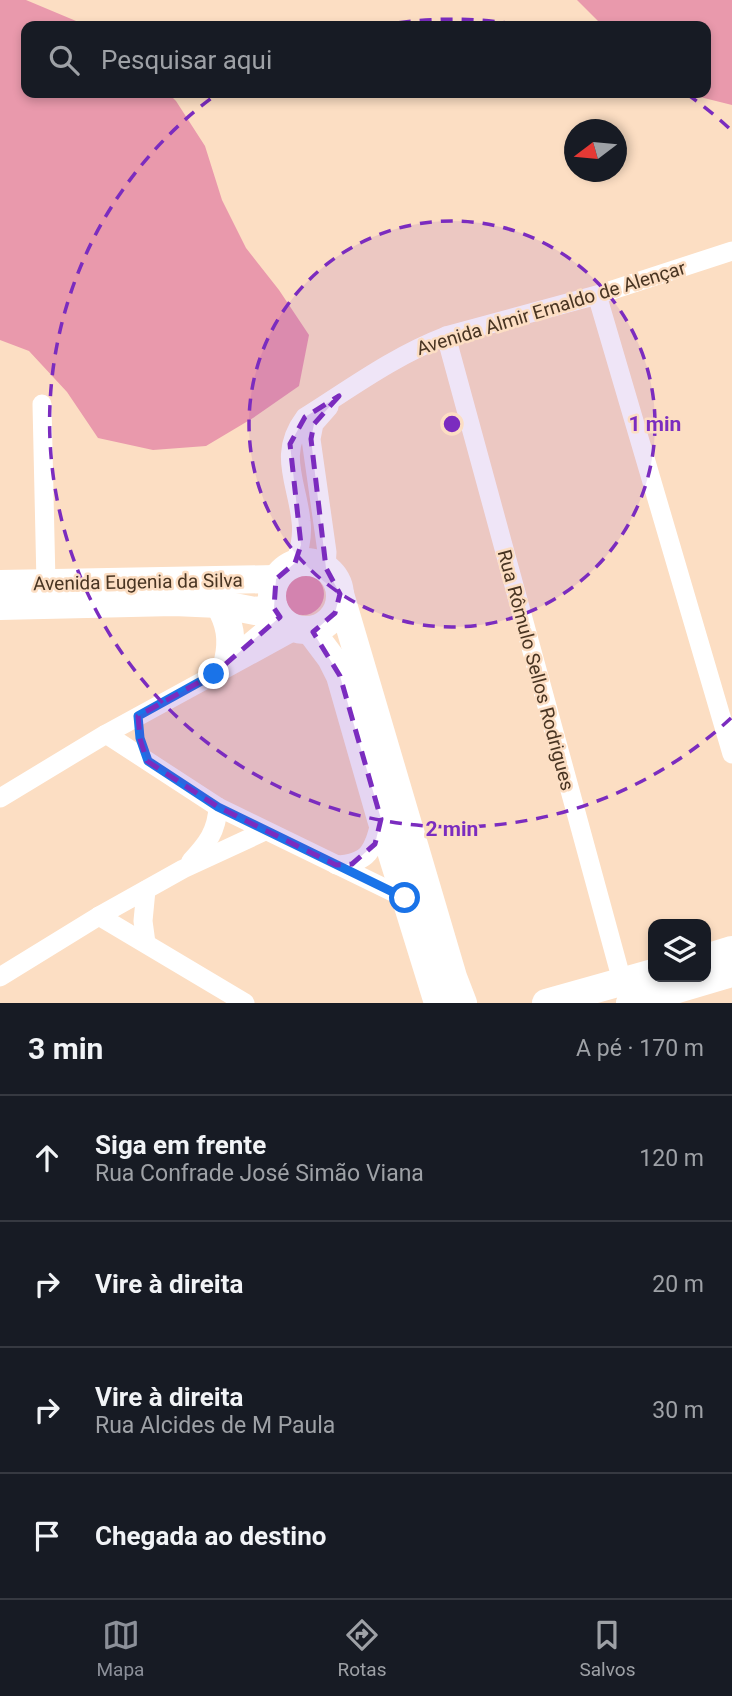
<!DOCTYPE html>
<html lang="pt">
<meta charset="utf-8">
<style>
:root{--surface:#171b24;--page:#242831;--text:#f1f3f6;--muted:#9ea1a6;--line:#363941;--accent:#8c9099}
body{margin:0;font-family:Roboto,sans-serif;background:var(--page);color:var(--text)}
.controls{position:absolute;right:21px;bottom:21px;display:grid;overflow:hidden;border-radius:14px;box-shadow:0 4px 10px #0003}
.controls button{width:63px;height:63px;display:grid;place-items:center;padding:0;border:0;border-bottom:2px solid var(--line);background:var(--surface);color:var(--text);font:35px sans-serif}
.compass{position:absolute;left:564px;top:119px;width:63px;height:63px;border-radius:50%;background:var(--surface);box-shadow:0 4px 10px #0003;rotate:254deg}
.stop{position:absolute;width:21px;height:21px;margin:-16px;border:5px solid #1a73e8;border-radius:50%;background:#fff}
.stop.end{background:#1a73e8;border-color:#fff;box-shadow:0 2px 7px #0008}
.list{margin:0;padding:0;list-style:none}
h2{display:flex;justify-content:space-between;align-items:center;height:91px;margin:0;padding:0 28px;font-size:30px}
h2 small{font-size:23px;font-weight:400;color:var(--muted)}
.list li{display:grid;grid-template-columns:46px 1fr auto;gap:21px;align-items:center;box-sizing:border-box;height:126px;padding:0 28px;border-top:2px solid var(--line)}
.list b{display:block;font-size:26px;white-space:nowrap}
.list p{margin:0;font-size:23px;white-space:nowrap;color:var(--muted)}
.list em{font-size:23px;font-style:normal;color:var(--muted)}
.icon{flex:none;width:38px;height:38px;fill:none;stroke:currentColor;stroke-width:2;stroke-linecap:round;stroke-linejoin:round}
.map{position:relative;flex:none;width:732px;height:1003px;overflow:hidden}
.search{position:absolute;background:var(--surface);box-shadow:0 4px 10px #0003;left:21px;right:21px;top:21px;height:77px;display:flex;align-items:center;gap:18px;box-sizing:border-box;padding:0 24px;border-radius:14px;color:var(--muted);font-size:26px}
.sheet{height:595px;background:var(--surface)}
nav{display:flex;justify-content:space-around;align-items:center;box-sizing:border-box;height:98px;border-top:2px solid var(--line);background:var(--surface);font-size:19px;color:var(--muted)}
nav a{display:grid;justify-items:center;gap:4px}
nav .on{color:var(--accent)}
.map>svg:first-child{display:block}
</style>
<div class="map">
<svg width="732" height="1003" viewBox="0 0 732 1003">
<rect width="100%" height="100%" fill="#fcdec3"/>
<g fill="#e999ac">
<path d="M0 0H26L88 26H26V93H168L176 101 205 146 222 200 246 248 279 290 309 335 299 386 253 418 206 446 153 450 98 438 67 392 29 351 0 340Z"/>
<path d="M577 0H732V105L684 93H706V26H603Z"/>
<circle cx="303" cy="594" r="21"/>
</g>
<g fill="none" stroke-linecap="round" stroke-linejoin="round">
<g stroke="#fff" stroke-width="19">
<path d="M597 295 732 754"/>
<path d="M446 336 625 992"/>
<path d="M42 404 46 583"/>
<path d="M295 563C300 549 303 536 301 521 297 481 277 454 305 417 351 388 394 356 446 336L597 295 732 251"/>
<path d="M326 568 327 552 311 439 314 424 329 407"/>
<path d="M238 652 280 617"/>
<path d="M106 734 218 807 405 898"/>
<path d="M0 798 106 734 298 629"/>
<path d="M191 861C207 844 217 831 218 807"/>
<path d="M336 865C370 863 373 850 381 820"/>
<path d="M146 890 143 921 146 943"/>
<path d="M99 916 245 1003"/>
<path d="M0 977 99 916 183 869 265 831"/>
</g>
<g stroke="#fff" stroke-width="28">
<circle cx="306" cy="596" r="34"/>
<path d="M0 584 276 579"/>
<path d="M340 594 453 977 463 1003"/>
<path d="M219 604C230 623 233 639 228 661"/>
<path d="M0 606 174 602 219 604 255 611 274 608"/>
<path d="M310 630 331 658 340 676 381 819 438 1003"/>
<path d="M706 958 732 950"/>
<path d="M546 1003 653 973"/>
<path d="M630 1003 732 973"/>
</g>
</g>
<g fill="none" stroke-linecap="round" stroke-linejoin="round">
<path stroke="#1a73e8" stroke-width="9" d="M214 674 138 716 140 738 148 761 218 807 405 898"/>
</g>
<path fill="#7b2cbf" fill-opacity="0.2" stroke="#7b2cbf" stroke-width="5" stroke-dasharray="14 9" stroke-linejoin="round" d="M339 396 314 424 311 439 326 568 340 594 335 613 313 632 340 676 381 819 375 844 352 864 336 865 218 807 147 761 140 739 138 716 214 674 280 617 274 608 276 579 295 563 301 545 290 444 305 417Z"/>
<circle cx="452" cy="424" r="203" fill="#7b2cbf" fill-opacity=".12"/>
<g fill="none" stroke="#7b2cbf" stroke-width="3.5" stroke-dasharray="12 9">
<circle cx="452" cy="424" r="203"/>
<path d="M731 718A405 405 0 1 1 217 94M378 26A405 405 0 0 1 526 26M687 94A405 405 0 0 1 731 130"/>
</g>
<g text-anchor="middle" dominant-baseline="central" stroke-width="5" stroke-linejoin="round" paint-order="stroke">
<g font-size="19" fill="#483422" stroke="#fcdec3">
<text transform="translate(551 308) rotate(-17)">Avenida Almir Ernaldo de Alençar</text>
<text transform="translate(138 582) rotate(-1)">Avenida Eugenia da Silva</text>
<text transform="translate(536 670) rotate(75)">Rua Rômulo Sellos Rodrigues</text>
</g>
</g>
<circle cx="452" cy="424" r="10" fill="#7b2cbf" stroke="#fcdec3" stroke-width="3.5"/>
<g font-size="21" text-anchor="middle" font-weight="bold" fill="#7b2cbf" stroke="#fcdec3" stroke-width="5" stroke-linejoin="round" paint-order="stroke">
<text x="655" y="431">1 min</text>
<text x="452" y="836">2 min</text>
</g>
</svg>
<div class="controls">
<button><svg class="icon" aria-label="layers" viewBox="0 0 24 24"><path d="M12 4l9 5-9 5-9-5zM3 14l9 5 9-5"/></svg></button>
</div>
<svg class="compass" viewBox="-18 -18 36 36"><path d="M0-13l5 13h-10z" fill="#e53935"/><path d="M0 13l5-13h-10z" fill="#9ea1a6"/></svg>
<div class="stop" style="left:405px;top:898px"></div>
<div class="stop end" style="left:214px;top:674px"></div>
<div class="search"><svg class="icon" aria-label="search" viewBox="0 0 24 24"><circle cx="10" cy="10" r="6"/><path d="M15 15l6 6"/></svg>Pesquisar aqui</div>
</div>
<section class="sheet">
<h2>3 min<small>A pé · 170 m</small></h2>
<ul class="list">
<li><svg class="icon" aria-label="ahead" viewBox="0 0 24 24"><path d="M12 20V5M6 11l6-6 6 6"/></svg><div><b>Siga em frente</b><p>Rua Confrade José Simão Viana</p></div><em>120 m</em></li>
<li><svg class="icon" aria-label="right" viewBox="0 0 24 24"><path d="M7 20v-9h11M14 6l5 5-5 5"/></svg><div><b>Vire à direita</b></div><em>20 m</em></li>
<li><svg class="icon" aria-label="right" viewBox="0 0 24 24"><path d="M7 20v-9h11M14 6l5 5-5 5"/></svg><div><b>Vire à direita</b><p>Rua Alcides de M Paula</p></div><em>30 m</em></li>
<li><svg class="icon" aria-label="arrive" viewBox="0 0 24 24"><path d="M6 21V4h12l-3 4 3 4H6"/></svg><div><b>Chegada ao destino</b></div></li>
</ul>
</section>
<nav>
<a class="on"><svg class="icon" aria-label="map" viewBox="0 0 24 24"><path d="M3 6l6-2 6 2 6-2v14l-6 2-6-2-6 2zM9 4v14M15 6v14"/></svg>Mapa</a>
<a><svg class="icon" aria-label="directions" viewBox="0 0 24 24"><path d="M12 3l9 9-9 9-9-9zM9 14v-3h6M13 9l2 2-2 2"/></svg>Rotas</a>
<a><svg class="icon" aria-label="saved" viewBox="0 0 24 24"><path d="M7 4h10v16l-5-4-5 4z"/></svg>Salvos</a>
</nav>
